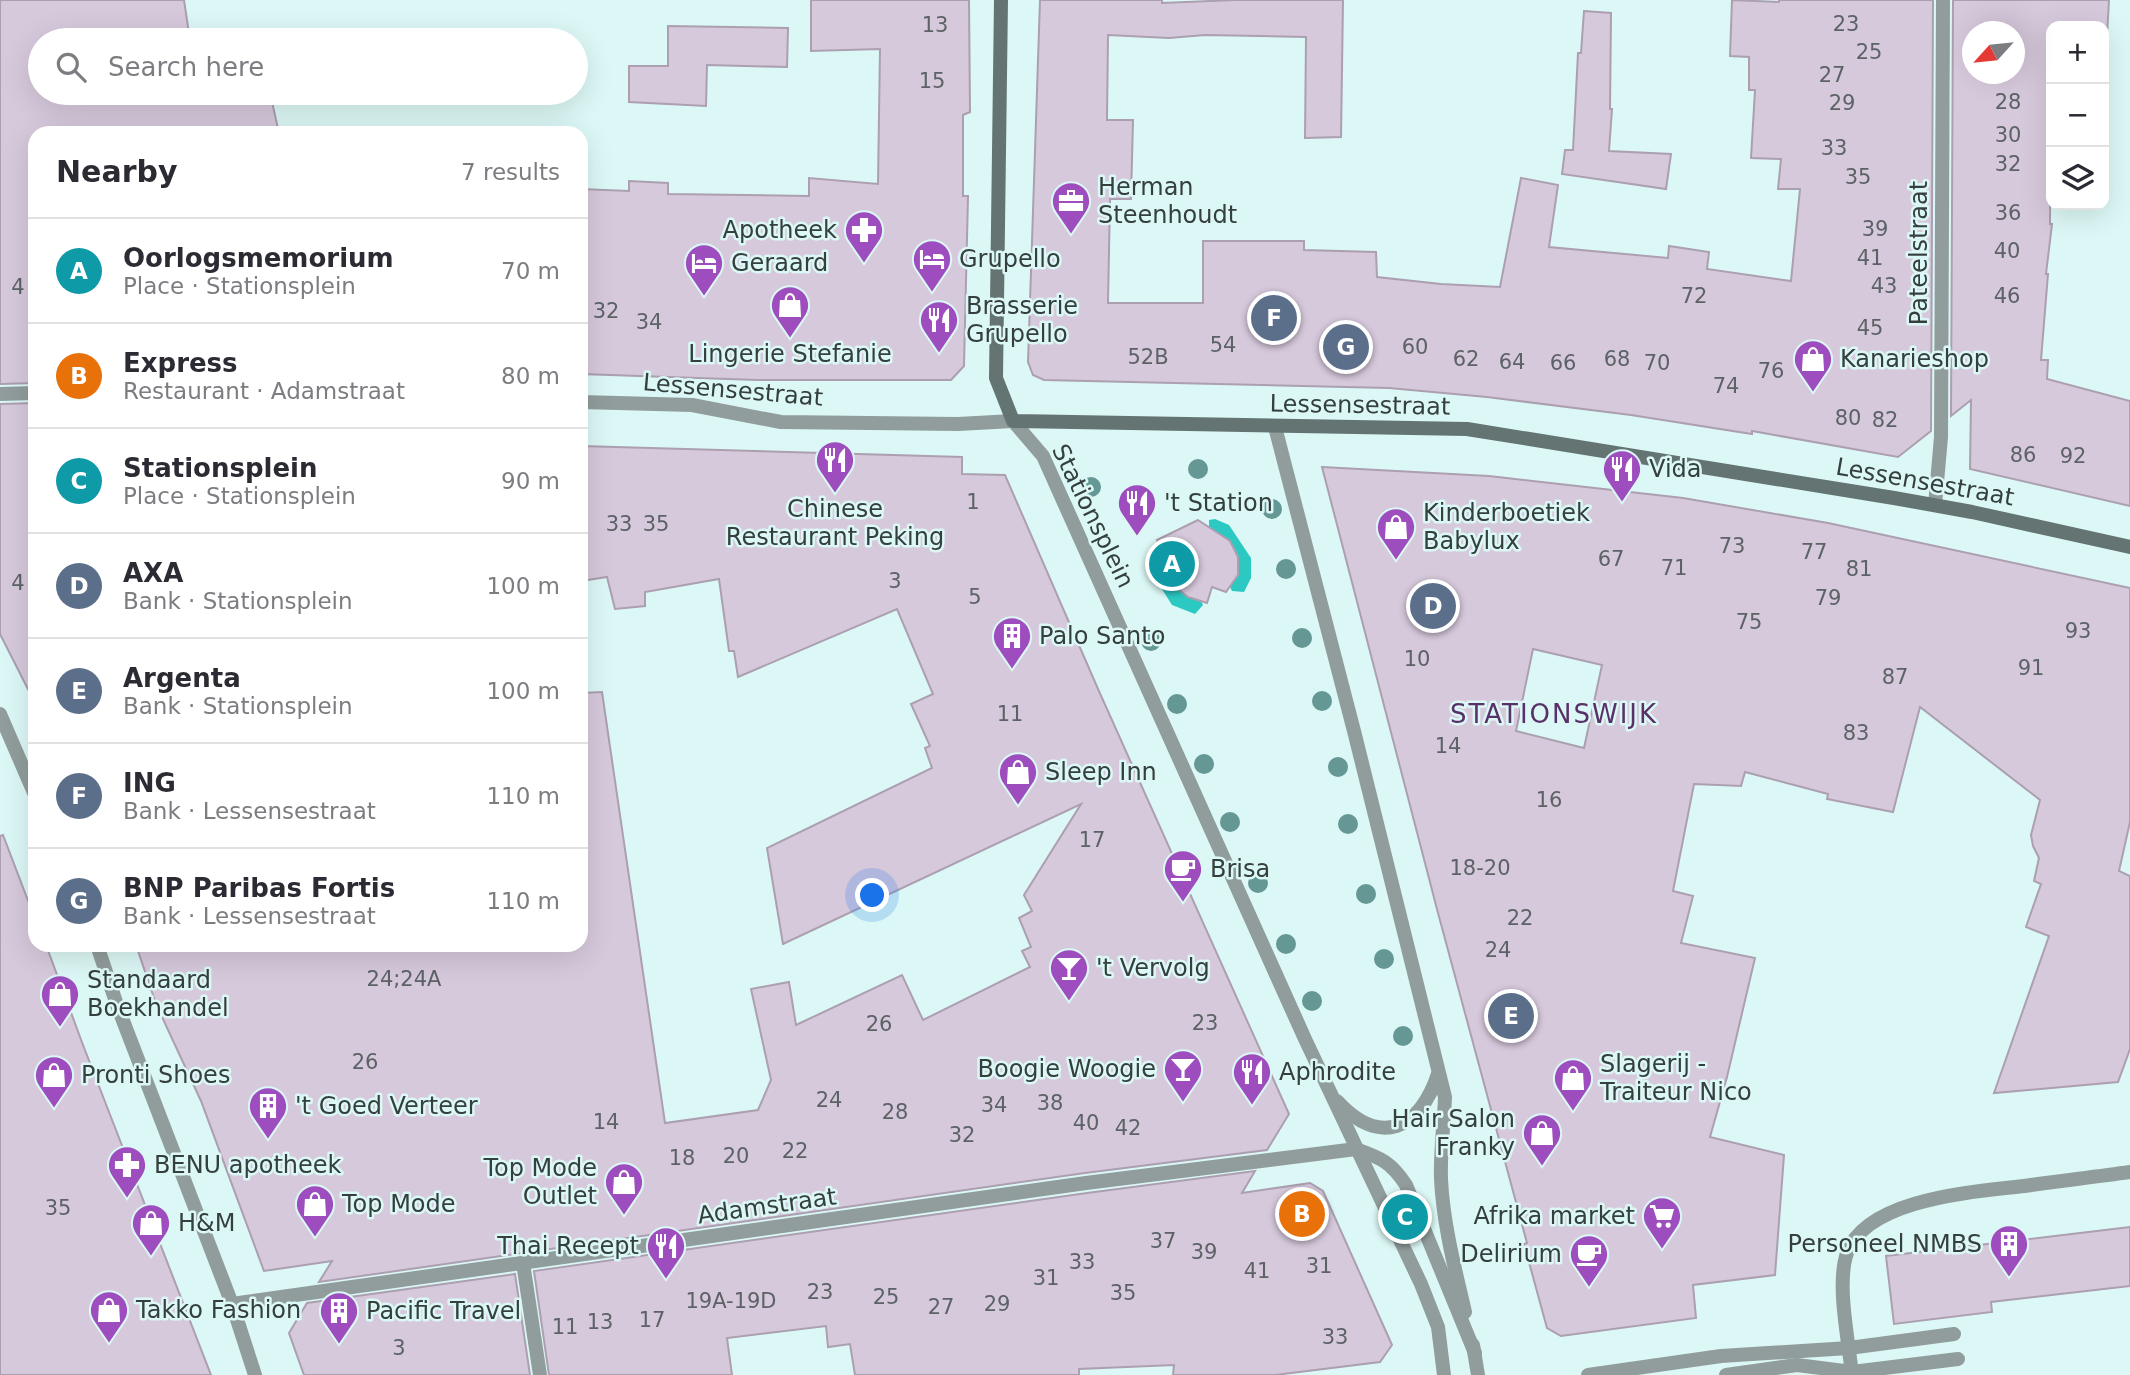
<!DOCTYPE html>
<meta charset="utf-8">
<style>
:root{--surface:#fff;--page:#f7f7f7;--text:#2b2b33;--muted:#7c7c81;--line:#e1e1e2;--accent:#1a73e8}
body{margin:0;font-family:"DejaVu Sans",sans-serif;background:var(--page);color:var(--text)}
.controls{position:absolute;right:21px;top:21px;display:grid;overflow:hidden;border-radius:14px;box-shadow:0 7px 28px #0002}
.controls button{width:63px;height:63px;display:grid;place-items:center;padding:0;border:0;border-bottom:2px solid var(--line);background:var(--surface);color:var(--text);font:35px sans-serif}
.compass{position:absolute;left:1962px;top:21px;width:63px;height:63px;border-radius:50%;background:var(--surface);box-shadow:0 7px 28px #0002;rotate:243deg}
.you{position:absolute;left:873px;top:896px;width:24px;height:24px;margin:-18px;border:5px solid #fff;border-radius:50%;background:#1a73e8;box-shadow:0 0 0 10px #1a73e833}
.badge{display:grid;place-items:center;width:46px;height:46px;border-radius:50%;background:var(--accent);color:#fff;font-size:23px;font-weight:700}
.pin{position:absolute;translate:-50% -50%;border:4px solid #fff;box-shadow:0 2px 7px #0006}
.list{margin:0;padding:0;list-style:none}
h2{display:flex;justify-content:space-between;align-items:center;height:91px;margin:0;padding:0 28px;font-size:30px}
h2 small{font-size:23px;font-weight:400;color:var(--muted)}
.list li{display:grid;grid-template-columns:46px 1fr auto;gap:21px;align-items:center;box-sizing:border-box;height:105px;padding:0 28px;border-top:2px solid var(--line)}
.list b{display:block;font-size:26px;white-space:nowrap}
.list p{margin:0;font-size:23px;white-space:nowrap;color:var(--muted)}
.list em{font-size:23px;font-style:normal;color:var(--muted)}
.icon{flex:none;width:38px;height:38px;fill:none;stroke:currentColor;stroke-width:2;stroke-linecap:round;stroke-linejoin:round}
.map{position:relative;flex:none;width:2130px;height:1375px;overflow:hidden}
.search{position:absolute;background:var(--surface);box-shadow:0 7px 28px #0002;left:28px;top:28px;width:560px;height:77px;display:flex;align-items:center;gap:18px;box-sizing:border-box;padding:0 24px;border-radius:38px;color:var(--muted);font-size:26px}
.panel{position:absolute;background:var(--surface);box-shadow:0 7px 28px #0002;left:28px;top:126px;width:560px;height:826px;border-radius:21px}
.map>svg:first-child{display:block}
</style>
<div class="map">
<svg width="2130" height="1375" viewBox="0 0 2130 1375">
<rect width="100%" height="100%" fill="#dcf8f6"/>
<g fill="#2cc9c3">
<path d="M1215 519 1229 525 1251 558V578L1244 592 1232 591 1230 587C1250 557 1234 543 1209 527V520Z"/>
<path d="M1177 530 1181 535C1178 540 1174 545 1172 550 1161 573 1179 595 1201 601L1203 605 1195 614 1172 605 1160 586 1155 563 1164 539Z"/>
</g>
<g fill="#d6c9dc" stroke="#ab9fb0" stroke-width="2" fill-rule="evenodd">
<path d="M0 0H184L190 40H40V93H270L279 133H35V383L0 384Z"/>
<path d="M811 0H969L970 112 963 115V196H968L964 366 951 380H757L581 374V189L629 191V181L668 183V194L809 196V178L878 184 880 49 811 51Z"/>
<path d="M1040 0H1162V3L1235 0H1343L1341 137 1305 138 1306 37 1205 35 1169 38 1108 35 1107 120H1133L1131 199H1110L1108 303H1203V241H1304V250L1376 252 1377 277 1441 284 1500 287 1521 178 1558 185 1549 247 1668 258 1669 246 1709 252 1707 269 1791 281 1800 189H1778L1781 159 1751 158 1755 90H1749V57L1730 56 1732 0 1779 2V0H1933L1931 431 1898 457 1752 431V434L1631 415 1487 397 1389 388 1044 380 1033 375 1028 362Z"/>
<path d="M1953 0H2109L2106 54H2104V26H2051L2050 224H2052L2046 274H2048L2041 360H2048L2047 379 2130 401V506L1970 469 1971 400 1951 416ZM1972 32H2014V74H1972Z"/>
<path d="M1584 11 1611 13 1610 109H1612L1609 151 1671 154 1666 189 1562 174 1565 150H1573L1578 53H1581Z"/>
<path d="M668 26 788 28 787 67 707 65 706 106 629 102V66H668Z"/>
<path d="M35 403V703L0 634V404Z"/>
<path d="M581 446 962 457V474L1005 475 1098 689 1289 1114 1267 1150 1085 1173 319 1282 332 1261 264 1271 201 1101 156 1004 136 945H581V693L602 692 665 1123 758 1110 771 1080 751 989 789 982 796 1025 902 975 923 1020 1030 967 1022 951 1031 947 1019 918 1032 911 1024 895 1081 804 783 944 767 848 932 768 925 748 930 746 911 704 933 694 897 609 738 677 734 651H729L719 579 645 592V606L615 609 607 577 581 581Z"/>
<path d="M1322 467 1489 476 1683 498 1828 523 2130 588V822L2119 871 2130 876V1049L2118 1082 1994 1093 2049 936 2026 927 2041 884 2034 881 2039 858 2033 846 2031 835 2040 800 1920 707 1893 812 1827 799 1828 794 1745 772 1741 786 1694 784 1673 891 1693 896 1681 943 1755 958 1727 1077 1710 1137 1784 1155 1775 1275 1693 1285 1696 1318 1561 1336 1547 1328 1524 1244 1527 1243 1438 913ZM1533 649 1602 665 1584 748 1516 731Z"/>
<path d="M1198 520 1230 541 1238 557V575L1226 592 1212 587 1207 603 1188 597 1177 588 1157 540Z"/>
<path d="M3 835 35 919V945H46L83 1045 211 1375H0V836Z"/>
<path d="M1255 1171 1242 1193 1310 1183 1323 1191 1392 1345 1380 1362 1275 1375H1173L1174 1365 1079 1369V1375H855L850 1344 828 1347 826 1326 727 1338 732 1375H549L534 1271 1087 1193Z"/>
<path d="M2130 1227V1286L1991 1302 1992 1312 1894 1324 1886 1256Z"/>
<path d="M515 1274 530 1375H304L289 1333 307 1303Z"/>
</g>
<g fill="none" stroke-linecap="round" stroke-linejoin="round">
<g stroke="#919d9c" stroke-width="14">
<path d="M1588 1375 1721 1356 1849 1348 1954 1334"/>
<path d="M1726 1375 1797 1365 1852 1372 1958 1359"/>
<path d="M1852 1375C1849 1342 1836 1284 1847 1253 1867 1198 1975 1192 2024 1186 2059 1181 2095 1177 2130 1172"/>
</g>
<g stroke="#919d9c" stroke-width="14">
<path d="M0 394 35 393"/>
<path d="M581 402 692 405 781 422 958 424 1013 421 1043 456 1305 1039 1421 1284 1438 1327 1444 1375"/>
<path d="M1275 427 1354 731 1445 1097C1444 1125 1440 1151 1441 1179 1443 1223 1455 1269 1465 1312"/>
<path d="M1935 505 1941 437 1943 0"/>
<path d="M0 714 35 795"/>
<path d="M97 945 117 1005 232 1304 1086 1183 1356 1149C1381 1158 1391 1162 1406 1185L1475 1353"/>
<path d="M1337 1101C1380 1148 1420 1129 1438 1074"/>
<path d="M523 1263 540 1375"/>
<path d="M1473 1345 1478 1375"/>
</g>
<path stroke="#919d9c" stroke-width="14" d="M232 1304 255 1375"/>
<path stroke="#647473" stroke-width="14" d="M1001 0 996 378 1013 421 1467 429 1894 498 1972 512 2130 547"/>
</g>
<g fill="#659795">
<circle cx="1198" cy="469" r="10"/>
<circle cx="1091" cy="487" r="10"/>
<circle cx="1272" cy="509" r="10"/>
<circle cx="1286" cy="569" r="10"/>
<circle cx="1302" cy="638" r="10"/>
<circle cx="1151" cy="641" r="10"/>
<circle cx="1322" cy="701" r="10"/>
<circle cx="1177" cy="704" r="10"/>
<circle cx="1204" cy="764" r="10"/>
<circle cx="1338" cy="767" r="10"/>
<circle cx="1230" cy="822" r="10"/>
<circle cx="1348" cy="824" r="10"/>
<circle cx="1258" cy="883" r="10"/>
<circle cx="1366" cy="894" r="10"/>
<circle cx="1286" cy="944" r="10"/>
<circle cx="1384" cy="959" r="10"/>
<circle cx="1312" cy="1001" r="10"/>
<circle cx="1403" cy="1036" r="10"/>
</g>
<defs>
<g id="office-pin" transform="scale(2.0125)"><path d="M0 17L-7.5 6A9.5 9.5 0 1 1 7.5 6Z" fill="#9d4dbd" stroke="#dcf8f6"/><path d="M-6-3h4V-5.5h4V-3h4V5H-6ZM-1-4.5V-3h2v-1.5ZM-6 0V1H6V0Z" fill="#fff"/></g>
<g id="pharmacy-pin" transform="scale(2.0125)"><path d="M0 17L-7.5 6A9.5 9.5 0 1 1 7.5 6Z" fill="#9d4dbd" stroke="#dcf8f6"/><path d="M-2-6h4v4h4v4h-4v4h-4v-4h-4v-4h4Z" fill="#fff"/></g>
<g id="hotel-pin" transform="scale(2.0125)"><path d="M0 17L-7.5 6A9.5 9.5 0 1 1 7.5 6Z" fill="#9d4dbd" stroke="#dcf8f6"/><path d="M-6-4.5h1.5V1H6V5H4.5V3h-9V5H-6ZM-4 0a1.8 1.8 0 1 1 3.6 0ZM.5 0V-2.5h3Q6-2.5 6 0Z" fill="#fff"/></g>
<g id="shop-pin" transform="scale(2.0125)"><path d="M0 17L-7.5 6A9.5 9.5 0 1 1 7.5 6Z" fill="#9d4dbd" stroke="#dcf8f6"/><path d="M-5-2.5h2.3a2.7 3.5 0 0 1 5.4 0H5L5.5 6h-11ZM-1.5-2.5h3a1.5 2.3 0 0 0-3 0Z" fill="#fff"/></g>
<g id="restaurant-pin" transform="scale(2.0125)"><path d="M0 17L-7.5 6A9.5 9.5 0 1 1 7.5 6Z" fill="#9d4dbd" stroke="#dcf8f6"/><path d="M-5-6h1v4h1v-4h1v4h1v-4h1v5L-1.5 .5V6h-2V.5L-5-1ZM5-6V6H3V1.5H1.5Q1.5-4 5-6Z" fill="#fff"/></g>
<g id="building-pin" transform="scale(2.0125)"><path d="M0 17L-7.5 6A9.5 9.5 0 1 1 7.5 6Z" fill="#9d4dbd" stroke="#dcf8f6"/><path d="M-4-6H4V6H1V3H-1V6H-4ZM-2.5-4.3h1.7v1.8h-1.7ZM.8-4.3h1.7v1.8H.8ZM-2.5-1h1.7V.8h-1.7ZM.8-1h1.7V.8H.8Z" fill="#fff"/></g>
<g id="cafe-pin" transform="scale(2.0125)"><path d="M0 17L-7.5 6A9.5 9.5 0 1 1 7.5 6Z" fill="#9d4dbd" stroke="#dcf8f6"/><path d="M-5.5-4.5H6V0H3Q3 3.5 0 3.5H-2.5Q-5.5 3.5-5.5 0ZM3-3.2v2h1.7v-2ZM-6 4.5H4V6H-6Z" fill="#fff"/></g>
<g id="bar-pin" transform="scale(2.0125)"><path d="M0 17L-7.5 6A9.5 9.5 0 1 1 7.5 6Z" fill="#9d4dbd" stroke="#dcf8f6"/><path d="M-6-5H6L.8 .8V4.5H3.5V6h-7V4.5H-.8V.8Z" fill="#fff"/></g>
<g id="supermarket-pin" transform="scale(2.0125)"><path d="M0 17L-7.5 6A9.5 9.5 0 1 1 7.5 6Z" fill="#9d4dbd" stroke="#dcf8f6"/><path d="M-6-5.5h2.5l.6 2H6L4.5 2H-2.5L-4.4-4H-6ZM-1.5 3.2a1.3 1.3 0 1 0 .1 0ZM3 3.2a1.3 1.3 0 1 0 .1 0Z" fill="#fff"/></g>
</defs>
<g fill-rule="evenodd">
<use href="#office-pin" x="1071" y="201"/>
<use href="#pharmacy-pin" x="864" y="230"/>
<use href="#hotel-pin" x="932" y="259"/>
<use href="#hotel-pin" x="704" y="263"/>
<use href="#shop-pin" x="790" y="305"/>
<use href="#restaurant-pin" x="939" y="320"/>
<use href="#shop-pin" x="1813" y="359"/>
<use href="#restaurant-pin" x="835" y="460"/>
<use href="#restaurant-pin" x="1622" y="469"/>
<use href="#restaurant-pin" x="1137" y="503"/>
<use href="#shop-pin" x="1396" y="527"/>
<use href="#building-pin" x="1012" y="636"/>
<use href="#shop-pin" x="1018" y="772"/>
<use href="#cafe-pin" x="1183" y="869"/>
<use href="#bar-pin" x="1069" y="968"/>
<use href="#shop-pin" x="60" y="994"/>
<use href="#bar-pin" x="1183" y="1069"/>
<use href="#restaurant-pin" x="1252" y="1072"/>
<use href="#shop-pin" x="54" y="1075"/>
<use href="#shop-pin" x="1573" y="1078"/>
<use href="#building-pin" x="268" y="1106"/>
<use href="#shop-pin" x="1542" y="1133"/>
<use href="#pharmacy-pin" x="127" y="1165"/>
<use href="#shop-pin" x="624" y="1182"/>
<use href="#shop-pin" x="315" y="1204"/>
<use href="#supermarket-pin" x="1662" y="1216"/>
<use href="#shop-pin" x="151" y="1223"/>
<use href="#building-pin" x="2009" y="1244"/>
<use href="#restaurant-pin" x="666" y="1246"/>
<use href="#cafe-pin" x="1589" y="1254"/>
<use href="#shop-pin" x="109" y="1310"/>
<use href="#building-pin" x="339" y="1311"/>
</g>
<g text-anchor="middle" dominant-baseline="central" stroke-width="5" stroke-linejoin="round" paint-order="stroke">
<g font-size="21" fill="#5c6266">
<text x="1846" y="24">23</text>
<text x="935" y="25">13</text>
<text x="1869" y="52">25</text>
<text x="1832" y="75">27</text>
<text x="932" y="81">15</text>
<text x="2008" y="102">28</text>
<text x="1842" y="103">29</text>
<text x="2008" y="135">30</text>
<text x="1834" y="148">33</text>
<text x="2008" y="164">32</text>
<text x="1858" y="177">35</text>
<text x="2008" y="213">36</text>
<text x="1875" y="229">39</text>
<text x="2007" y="251">40</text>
<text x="1870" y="258">41</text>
<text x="1884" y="286">43</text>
<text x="18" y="287">4</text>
<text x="1694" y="296">72</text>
<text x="2007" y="296">46</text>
<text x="606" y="311">32</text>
<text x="649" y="322">34</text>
<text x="1870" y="328">45</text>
<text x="1223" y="345">54</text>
<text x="1415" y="347">60</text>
<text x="1148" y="357">52B</text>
<text x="1466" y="359">62</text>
<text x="1617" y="359">68</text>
<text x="1512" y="362">64</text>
<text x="1563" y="363">66</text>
<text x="1657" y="363">70</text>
<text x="1771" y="371">76</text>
<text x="1726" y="386">74</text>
<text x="1848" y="418">80</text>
<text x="1885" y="420">82</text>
<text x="2023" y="455">86</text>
<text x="2073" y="456">92</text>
<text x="973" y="502">1</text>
<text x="619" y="524">33</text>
<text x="656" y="524">35</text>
<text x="1732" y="546">73</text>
<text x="1814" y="552">77</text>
<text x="1611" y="559">67</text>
<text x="1674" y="568">71</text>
<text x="1859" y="569">81</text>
<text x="895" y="581">3</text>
<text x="18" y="583">4</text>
<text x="975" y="597">5</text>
<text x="1828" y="598">79</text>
<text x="1749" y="622">75</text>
<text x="2078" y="631">93</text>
<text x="1417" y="659">10</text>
<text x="2031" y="668">91</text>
<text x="1895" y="677">87</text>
<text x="1010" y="714">11</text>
<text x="1856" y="733">83</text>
<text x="1448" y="746">14</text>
<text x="1549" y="800">16</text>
<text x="1092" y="840">17</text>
<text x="1480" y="868">18-20</text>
<text x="1520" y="918">22</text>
<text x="1498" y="950">24</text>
<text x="404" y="979">24;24A</text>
<text x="1205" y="1023">23</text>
<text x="879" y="1024">26</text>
<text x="365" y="1062">26</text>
<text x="829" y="1100">24</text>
<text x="1050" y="1103">38</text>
<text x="994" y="1105">34</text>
<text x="895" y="1112">28</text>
<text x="606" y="1122">14</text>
<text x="1086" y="1123">40</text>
<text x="1128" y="1128">42</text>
<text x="962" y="1135">32</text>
<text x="795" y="1151">22</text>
<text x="736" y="1156">20</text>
<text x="682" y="1158">18</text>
<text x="58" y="1208">35</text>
<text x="1163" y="1241">37</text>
<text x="1204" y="1252">39</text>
<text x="1082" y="1262">33</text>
<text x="1319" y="1266">31</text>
<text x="1257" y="1271">41</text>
<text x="1046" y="1278">31</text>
<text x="820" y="1292">23</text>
<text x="1123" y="1293">35</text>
<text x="886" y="1297">25</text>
<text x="731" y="1301">19A-19D</text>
<text x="997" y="1304">29</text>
<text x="941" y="1307">27</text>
<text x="652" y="1320">17</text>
<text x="600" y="1322">13</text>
<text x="565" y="1327">11</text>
<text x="1335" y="1337">33</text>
<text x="399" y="1348">3</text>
</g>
<g font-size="24" fill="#343f3e" stroke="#dcf8f6" text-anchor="start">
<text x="1098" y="187">Herman<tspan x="1098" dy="28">Steenhoudt</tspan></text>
<text x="837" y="230" text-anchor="end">Apotheek</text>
<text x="959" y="259">Grupello</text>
<text x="731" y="263">Geraard</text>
<text x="966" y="306">Brasserie<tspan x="966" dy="28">Grupello</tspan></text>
<text x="790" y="354" text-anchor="middle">Lingerie Stefanie</text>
<text x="1840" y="359">Kanarieshop</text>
<text x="1649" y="469">Vida</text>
<text x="1164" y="503">'t Station</text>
<text x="835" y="509" text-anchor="middle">Chinese<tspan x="835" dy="28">Restaurant Peking</tspan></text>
<text x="1423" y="513">Kinderboetiek<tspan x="1423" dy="28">Babylux</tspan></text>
<text x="1039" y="636">Palo Santo</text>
<text x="1045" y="772">Sleep Inn</text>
<text x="1210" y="869">Brisa</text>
<text x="1096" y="968">'t Vervolg</text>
<text x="87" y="980">Standaard<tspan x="87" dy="28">Boekhandel</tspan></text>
<text x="1600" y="1064">Slagerij -<tspan x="1600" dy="28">Traiteur Nico</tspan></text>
<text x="1156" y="1069" text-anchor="end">Boogie Woogie</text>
<text x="1279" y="1072">Aphrodite</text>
<text x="81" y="1075">Pronti Shoes</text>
<text x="295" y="1106">'t Goed Verteer</text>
<text x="1515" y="1119" text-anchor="end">Hair Salon<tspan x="1515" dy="28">Franky</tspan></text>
<text x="154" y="1165">BENU apotheek</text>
<text x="597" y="1168" text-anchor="end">Top Mode<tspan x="597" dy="28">Outlet</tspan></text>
<text x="342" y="1204">Top Mode</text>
<text x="1635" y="1216" text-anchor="end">Afrika market</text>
<text x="178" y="1223">H&amp;M</text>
<text x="1982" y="1244" text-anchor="end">Personeel NMBS</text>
<text x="639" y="1246" text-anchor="end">Thai Recept</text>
<text x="1562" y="1254" text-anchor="end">Delirium</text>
<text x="136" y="1310">Takko Fashion</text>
<text x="366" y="1311">Pacific Travel</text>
</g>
<g font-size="24" fill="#343f3e" stroke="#dcf8f6">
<text transform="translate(1919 253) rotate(-90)">Pateelstraat</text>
<text transform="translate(733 390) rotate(5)">Lessensestraat</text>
<text transform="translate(1360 405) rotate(1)">Lessensestraat</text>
<text transform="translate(1925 482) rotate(10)">Lessensestraat</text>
<text transform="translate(1093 516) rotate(64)">Stationsplein</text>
<text transform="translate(767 1206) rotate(-8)">Adamstraat</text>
</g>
<g font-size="26" letter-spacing="2" fill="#583168" stroke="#dcf8f6">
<text x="1554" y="714">STATIONSWIJK</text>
</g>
</g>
</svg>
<div class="controls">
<button>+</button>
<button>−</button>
<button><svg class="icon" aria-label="layers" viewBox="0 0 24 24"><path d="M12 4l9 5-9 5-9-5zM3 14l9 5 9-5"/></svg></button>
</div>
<svg class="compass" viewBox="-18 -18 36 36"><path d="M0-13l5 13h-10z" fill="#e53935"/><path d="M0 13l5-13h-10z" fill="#7c7c81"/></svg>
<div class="you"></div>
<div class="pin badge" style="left:1172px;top:564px;background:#0f9aa8">A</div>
<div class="pin badge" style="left:1302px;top:1214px;background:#e8710a">B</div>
<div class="pin badge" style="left:1405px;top:1217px;background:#0f9aa8">C</div>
<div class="pin badge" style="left:1433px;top:606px;background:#5c6f8a">D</div>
<div class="pin badge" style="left:1511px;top:1016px;background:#5c6f8a">E</div>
<div class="pin badge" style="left:1274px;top:318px;background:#5c6f8a">F</div>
<div class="pin badge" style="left:1346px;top:347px;background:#5c6f8a">G</div>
<div class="search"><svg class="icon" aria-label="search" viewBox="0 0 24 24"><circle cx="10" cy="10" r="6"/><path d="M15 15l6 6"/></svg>Search here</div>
<section class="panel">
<h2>Nearby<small>7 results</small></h2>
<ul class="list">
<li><span class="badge" style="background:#0f9aa8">A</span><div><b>Oorlogsmemorium</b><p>Place · Stationsplein</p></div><em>70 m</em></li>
<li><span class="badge" style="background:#e8710a">B</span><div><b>Express</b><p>Restaurant · Adamstraat</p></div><em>80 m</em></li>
<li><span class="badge" style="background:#0f9aa8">C</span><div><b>Stationsplein</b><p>Place · Stationsplein</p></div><em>90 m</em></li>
<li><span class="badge" style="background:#5c6f8a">D</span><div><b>AXA</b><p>Bank · Stationsplein</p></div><em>100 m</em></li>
<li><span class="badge" style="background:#5c6f8a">E</span><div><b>Argenta</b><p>Bank · Stationsplein</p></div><em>100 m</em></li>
<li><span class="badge" style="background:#5c6f8a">F</span><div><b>ING</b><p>Bank · Lessensestraat</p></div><em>110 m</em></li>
<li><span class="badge" style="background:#5c6f8a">G</span><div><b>BNP Paribas Fortis</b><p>Bank · Lessensestraat</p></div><em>110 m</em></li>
</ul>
</section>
</div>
